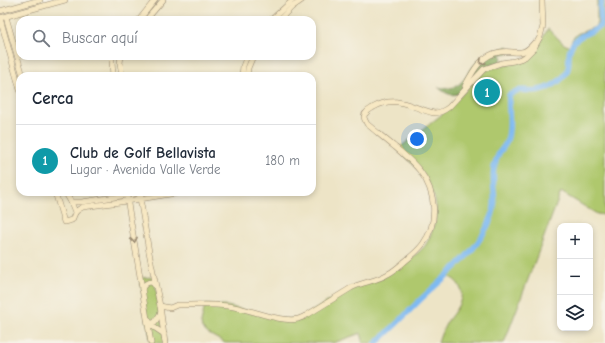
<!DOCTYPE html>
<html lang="es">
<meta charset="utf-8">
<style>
:root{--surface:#fff;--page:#f6f6f7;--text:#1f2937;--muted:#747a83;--line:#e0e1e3;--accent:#c8321e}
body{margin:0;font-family:"Comic Neue",sans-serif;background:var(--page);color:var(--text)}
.controls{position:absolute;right:12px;bottom:12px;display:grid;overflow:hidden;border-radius:8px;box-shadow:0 2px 6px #0003}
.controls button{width:36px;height:36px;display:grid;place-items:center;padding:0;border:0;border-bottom:1px solid var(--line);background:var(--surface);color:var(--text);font:20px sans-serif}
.you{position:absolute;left:417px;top:139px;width:14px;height:14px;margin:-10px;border:3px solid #fff;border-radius:50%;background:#1a73e8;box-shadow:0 0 0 6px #1a73e833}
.badge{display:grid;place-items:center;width:26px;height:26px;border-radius:50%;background:var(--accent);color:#fff;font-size:13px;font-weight:700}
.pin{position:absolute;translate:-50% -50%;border:2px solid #fff;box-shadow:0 1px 4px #0006}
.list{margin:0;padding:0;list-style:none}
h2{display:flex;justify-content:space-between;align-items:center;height:52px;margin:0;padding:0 16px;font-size:17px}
h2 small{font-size:13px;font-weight:400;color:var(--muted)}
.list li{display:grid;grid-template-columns:26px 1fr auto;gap:12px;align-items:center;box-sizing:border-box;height:72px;padding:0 16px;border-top:1px solid var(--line)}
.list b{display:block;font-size:15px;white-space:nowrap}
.list p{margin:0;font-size:13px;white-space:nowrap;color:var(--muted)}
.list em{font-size:13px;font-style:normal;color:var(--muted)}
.icon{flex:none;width:22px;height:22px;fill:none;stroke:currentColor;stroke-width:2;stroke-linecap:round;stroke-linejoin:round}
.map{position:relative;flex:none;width:605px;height:343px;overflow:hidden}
.search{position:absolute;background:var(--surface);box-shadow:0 2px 6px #0003;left:16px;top:16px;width:300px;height:44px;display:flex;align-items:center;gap:10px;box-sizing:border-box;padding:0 14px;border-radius:12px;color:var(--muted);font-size:15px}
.panel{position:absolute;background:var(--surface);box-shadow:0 2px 6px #0003;left:16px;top:72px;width:300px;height:124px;border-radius:12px}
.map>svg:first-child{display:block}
</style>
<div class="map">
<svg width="605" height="343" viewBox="0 0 605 343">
<rect width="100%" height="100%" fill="#f7f3e8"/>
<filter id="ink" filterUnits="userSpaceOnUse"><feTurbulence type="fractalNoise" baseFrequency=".025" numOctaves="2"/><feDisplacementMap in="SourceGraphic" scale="8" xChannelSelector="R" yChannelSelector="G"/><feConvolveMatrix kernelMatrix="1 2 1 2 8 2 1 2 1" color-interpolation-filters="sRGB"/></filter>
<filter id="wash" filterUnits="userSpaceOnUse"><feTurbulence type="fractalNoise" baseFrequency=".012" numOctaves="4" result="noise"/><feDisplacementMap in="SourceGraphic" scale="16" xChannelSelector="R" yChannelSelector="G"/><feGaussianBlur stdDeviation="0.9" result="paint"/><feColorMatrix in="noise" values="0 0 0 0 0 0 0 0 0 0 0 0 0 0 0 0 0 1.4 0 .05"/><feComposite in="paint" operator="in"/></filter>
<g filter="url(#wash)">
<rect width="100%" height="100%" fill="#ede4c6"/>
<g fill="#afc86d" stroke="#757946">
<path d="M598 0H605V215L597 214 561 192 504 343H438C440 336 443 329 447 322 450 317 455 312 458 306 465 293 461 281 447 276L404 315 390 331 376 343H362L363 340 361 333 333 343H225L207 333 202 328 201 323 205 305 227 306 281 319H299L351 288 381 278 418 253 425 246 429 239 435 222 436 213V205L434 197 424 175 398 149 445 112 485 71C501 64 520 66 533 53 540 47 542 37 548 29L564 44 568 46 570 45 573 38 577 34 595 27 597 23V3Z"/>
<path d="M154 277 165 343H151L140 278Z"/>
</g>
<path fill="#8bac60" stroke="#636b3f" d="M508 46V53L501 54 502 57 500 62 489 66 461 93C451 97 445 93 438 87 442 88 446 89 450 88 463 87 469 70 477 62 487 54 497 51 508 46Z"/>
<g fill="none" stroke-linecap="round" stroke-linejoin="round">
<path stroke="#7fbaf1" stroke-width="5.5" d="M376 343C391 330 405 315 419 301 447 274 478 253 492 216 498 201 491 183 494 168 495 163 497 158 499 153 501 150 504 147 506 143 512 129 508 110 509 95 512 94 515 91 517 91 524 89 532 92 539 90 546 89 554 85 559 81 576 67 564 58 572 45 578 34 591 34 600 26L601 19 600 7 602 0"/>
</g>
</g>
<g filter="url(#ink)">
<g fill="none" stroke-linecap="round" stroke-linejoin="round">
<g stroke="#948772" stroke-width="6">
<g id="secondary">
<path d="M0 11 40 0"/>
<path d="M6 17 23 76"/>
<path d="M0 18 20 90"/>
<path d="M0 18 65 0"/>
<path d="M139 20 155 0"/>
<path d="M146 20 163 0"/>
<path d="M271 20 293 0"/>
<path d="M279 20 292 7 302 0"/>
<path d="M112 56V62L113 76"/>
<path d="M121 56 120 63 122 76"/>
<path d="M242 76 243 66 247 56"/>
<path d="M247 76 248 68 253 56"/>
<path d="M465 86C473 71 481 55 500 52 515 49 521 59 534 43"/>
<path d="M55 192 64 222 72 220C75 214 74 211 83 207L127 201 183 192"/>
<path d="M65 192 71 202 75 212"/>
<path d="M126 192 151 343"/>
<path d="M139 192 149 252 160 306 165 343"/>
<path d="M71 202H82L148 192"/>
<path d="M142 289C144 284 147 282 152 282L156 287"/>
<path d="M160 306 170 308 177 305C194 305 211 304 228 306 248 308 280 323 298 319 301 318 304 317 307 315L351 288C363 282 377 281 388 274 394 271 398 267 403 263 410 257 417 252 423 244 439 222 436 192 420 171 413 162 404 155 395 147 386 140 377 132 367 124 365 120 362 116 366 113 368 110 371 109 374 107 396 94 412 108 434 113 440 113 444 111 449 107L484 69 501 63 514 61 520 59 525 57 534 48 540 37 543 26 542 0"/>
<path d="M148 319 152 326 164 334"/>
<path d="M150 324 155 322 160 314"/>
</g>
</g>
<use href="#secondary" stroke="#f7e8c3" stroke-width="5"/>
</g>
<defs><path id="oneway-chevron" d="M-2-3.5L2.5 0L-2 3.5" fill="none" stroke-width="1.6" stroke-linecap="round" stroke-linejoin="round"/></defs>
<g stroke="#998970">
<use href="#oneway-chevron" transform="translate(482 62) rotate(136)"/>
<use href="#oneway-chevron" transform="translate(134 240) rotate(81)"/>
</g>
</g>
</svg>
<div class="controls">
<button>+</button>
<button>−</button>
<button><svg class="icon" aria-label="layers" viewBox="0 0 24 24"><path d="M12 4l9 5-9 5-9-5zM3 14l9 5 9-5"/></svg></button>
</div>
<div class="you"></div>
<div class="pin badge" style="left:487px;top:92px;background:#0f9aa8">1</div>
<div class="search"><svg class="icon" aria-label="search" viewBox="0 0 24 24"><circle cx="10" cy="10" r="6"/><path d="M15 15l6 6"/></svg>Buscar aquí</div>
<section class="panel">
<h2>Cerca<small></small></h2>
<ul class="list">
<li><span class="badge" style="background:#0f9aa8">1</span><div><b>Club de Golf Bellavista</b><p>Lugar · Avenida Valle Verde</p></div><em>180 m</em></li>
</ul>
</section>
</div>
